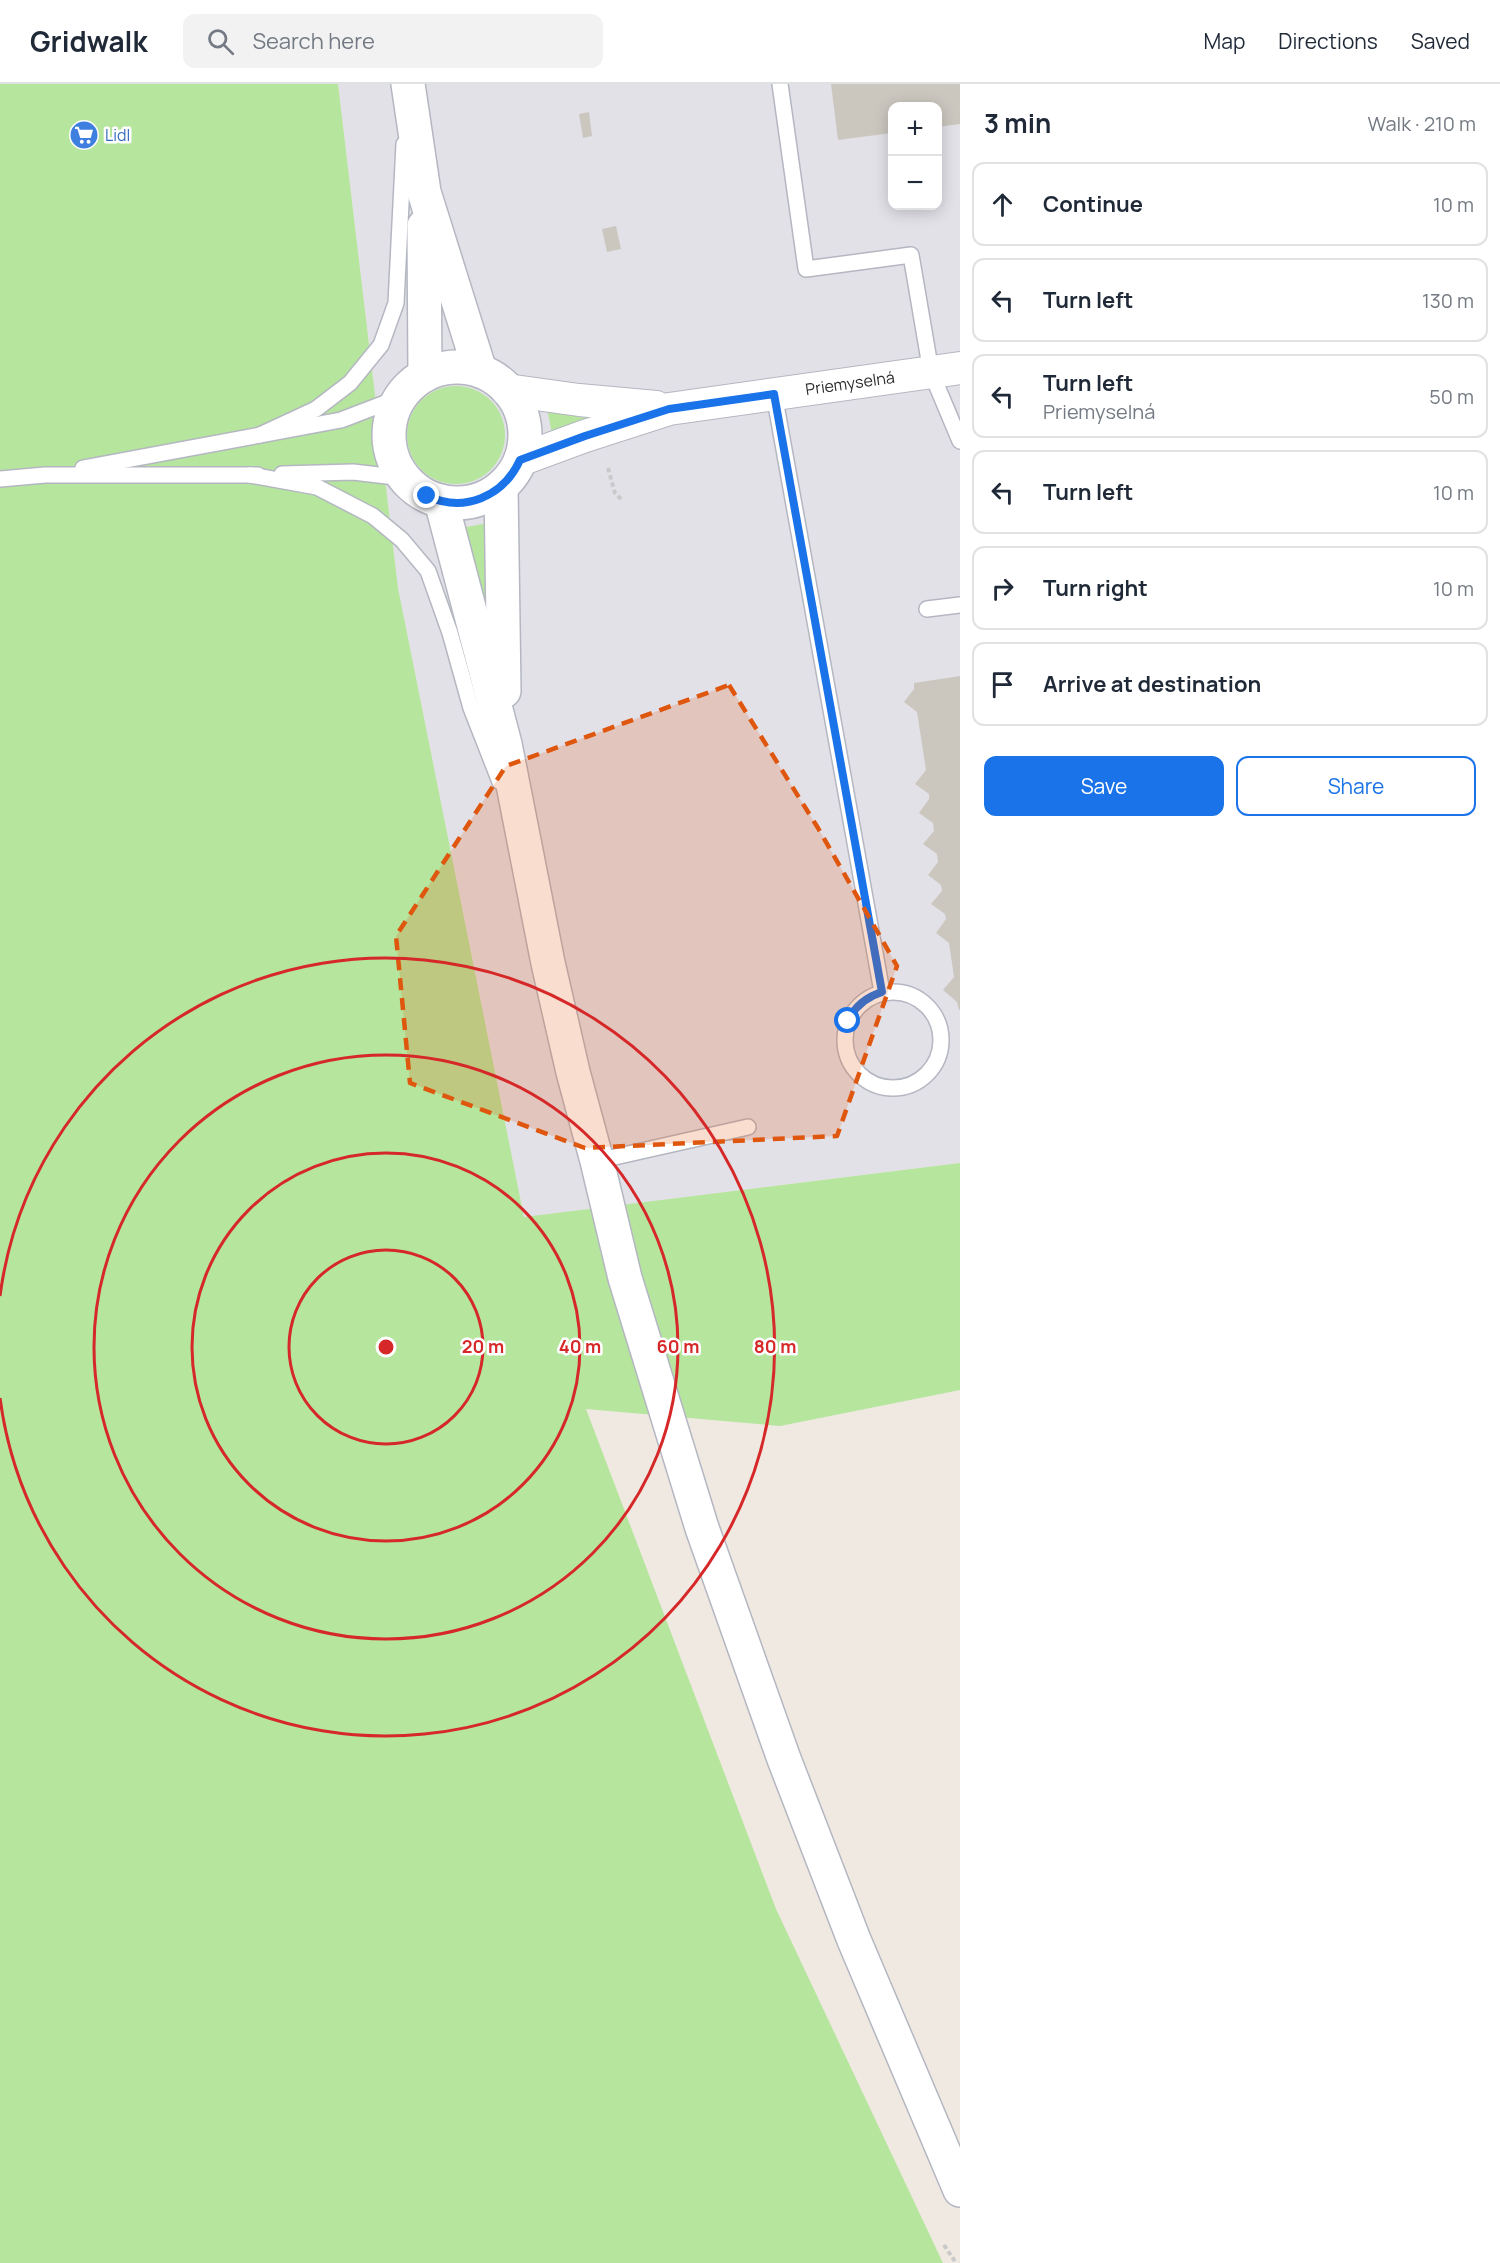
<!DOCTYPE html>
<meta charset="utf-8">
<style>
:root{--surface:#fff;--page:#f2f2f3;--text:#1f2937;--muted:#747a83;--line:#e0e1e3;--accent:#1a73e8}
body{margin:0;font-family:Manrope,sans-serif;background:var(--page);color:var(--text)}
.controls{position:absolute;right:18px;top:18px;display:grid;overflow:hidden;border-radius:12px;box-shadow:0 3px 15px #0003}
.controls button{width:54px;height:54px;display:grid;place-items:center;padding:0;border:0;border-bottom:2px solid var(--line);background:var(--surface);color:var(--text);font:30px sans-serif}
.stop{position:absolute;width:18px;height:18px;margin:-14px;border:4px solid #1a73e8;border-radius:50%;background:#fff}
.stop.end{background:#1a73e8;border-color:#fff;box-shadow:0 2px 6px #0008}
.list{margin:0;padding:0;list-style:none}
h2{display:flex;justify-content:space-between;align-items:center;height:78px;margin:0;padding:0 24px;font-size:26px}
h2 small{font-size:20px;font-weight:400;color:var(--muted)}
.list li{display:grid;grid-template-columns:39px 1fr auto;gap:18px;align-items:center;box-sizing:border-box;height:84px;margin:0 12px 12px;padding:0 12px;border:2px solid var(--line);border-radius:12px}
.list b{display:block;font-size:22px;white-space:nowrap}
.list p{margin:0;font-size:20px;white-space:nowrap;color:var(--muted)}
.list em{font-size:20px;font-style:normal;color:var(--muted)}
.actions{display:flex;gap:12px;padding:18px 24px}
.actions a{flex:1;padding:14px 0;border:2px solid var(--accent);border-radius:12px;text-align:center;font-size:21px;color:var(--accent)}
.actions .main{background:var(--accent);color:#fff}
.icon{flex:none;width:33px;height:33px;fill:none;stroke:currentColor;stroke-width:2;stroke-linecap:round;stroke-linejoin:round}
.map{position:relative;flex:none;width:960px;height:2179px;overflow:hidden}
header{display:flex;align-items:center;gap:36px;box-sizing:border-box;height:84px;padding:0 30px;background:var(--surface);border-bottom:2px solid var(--line)}
header strong{font-size:28px}
nav{display:flex;gap:33px;margin-inline-start:auto;font-size:21px}
.search{width:420px;height:54px;background:var(--page);display:flex;align-items:center;gap:15px;box-sizing:border-box;padding:0 21px;border-radius:12px;color:var(--muted);font-size:22px}
main{display:flex}
aside{flex:1;background:var(--surface)}
.map>svg:first-child{display:block}
</style>
<header>
<strong>Gridwalk</strong>
<div class="search"><svg class="icon" aria-label="search" viewBox="0 0 24 24"><circle cx="10" cy="10" r="6"/><path d="M15 15l6 6"/></svg>Search here</div>
<nav><a>Map</a><a>Directions</a><a>Saved</a></nav>
</header>
<main>
<div class="map">
<svg width="960" height="2179" viewBox="0 0 960 2179">
<rect width="100%" height="100%" fill="#efe9e1"/>
<path fill="#e3e1e8" fill-rule="evenodd" d="M338 0H960V1079L524 1133 398 504ZM892 22H938V122H892Z"/>
<g fill="#b6e59e">
<path d="M0 0H338L398 504 524 1133 960 1079V1306L780 1342 586 1325 776 1825 943 2179H0Z"/>
<circle cx="456" cy="351" r="49"/>
<path d="M547 324 643 328 553 355Z"/>
<path d="M489 439 493 572 460 444Z"/>
</g>
<g fill="#cbc7bf">
<path d="M831 0H960V40L938 43V22H892V49L838 56Z"/>
<path d="M589 28 592 52 583 54 579 30Z"/>
<path d="M616 142 621 165 607 168 602 145Z"/>
<path d="M960 592V926H959L957 918 943 906 954 893 949 859 936 849 946 835 945 830 931 820 942 807 941 801 928 791 938 778 937 770 923 760 934 747 933 739 919 729 929 715V710L915 700 926 686 917 628 904 618 914 605V599Z"/>
</g>
<g fill="none" stroke-linecap="round" stroke-linejoin="round">
<g stroke="#b4b7c1" stroke-width="18">
<g id="service">
<path d="M780 0 806 185 911 171 931 288 960 357"/>
<path d="M774 310 882 908"/>
<path d="M260 351 316 325 350 299 381 261 396 219 404 60"/>
<path d="M83 384 341 336 401 313"/>
<path d="M282 390 353 388 404 394"/>
<path d="M250 391 317 403 373 432 402 456 428 487 450 549 471 624 500 698"/>
<path d="M0 395 45 391H258"/>
<path d="M927 525 960 521"/>
<circle cx="893" cy="956" r="48"/>
<path d="M597 1077 748 1043"/>
</g>
</g>
<g stroke="#b4b7c1" stroke-width="34">
<g id="minor">
<path d="M507 306 579 316 656 323"/>
<path d="M520 376 585 352 669 325 960 284"/>
</g>
</g>
<g stroke="#b4b7c1" stroke-width="36">
<g id="secondary">
<path d="M408 0 424 108 480 287"/>
<path d="M424 142 425 291"/>
<circle cx="457" cy="351" r="68"/>
<path d="M501 403 504 607"/>
<path d="M441 417 505 660 548 879 573 988 597 1077 625 1194 702 1444 784 1675 854 1856 960 2106"/>
</g>
</g>
<g stroke="#c9c9c9" stroke-width="4" stroke-dasharray="4.5 3" stroke-linecap="butt">
<path d="M608 384 615 409 623 417"/>
<path d="M944 2161 956 2179"/>
</g>
<use href="#service" stroke="#fff" stroke-width="15"/>
<use href="#minor" stroke="#fff" stroke-width="32"/>
<use href="#secondary" stroke="#fff" stroke-width="33"/>
</g>
<g fill="none" stroke-linecap="round" stroke-linejoin="round">
<path stroke="#1a73e8" stroke-width="8" d="M427 412C464 429 503 413 520 376L585 352 669 325 774 310 882 908C866 913 855 922 848 937"/>
</g>
<path fill="#df570e" fill-opacity="0.2" stroke="#df570e" stroke-width="4.5" stroke-dasharray="12 8" stroke-linejoin="round" d="M729 601 818 744 897 882 837 1052 585 1064 410 999 396 852 506 682Z"/>
<g fill="none" stroke="#d62828" stroke-width="3">
<circle cx="386" cy="1263" r="97"/>
<circle cx="386" cy="1263" r="194"/>
<circle cx="386" cy="1263" r="292"/>
<path d="M0 1212A389 389 0 1 1 0 1314"/>
</g>
<defs>
<g id="supermarket-disc" transform="scale(1.5)"><circle r="9.5" fill="#3f7fe0" stroke="#fff"/><path d="M-6-5.5h2.5l.6 2H6L4.5 2H-2.5L-4.4-4H-6ZM-1.5 3.2a1.3 1.3 0 1 0 .1 0ZM3 3.2a1.3 1.3 0 1 0 .1 0Z" fill="#fff"/></g>
</defs>
<g fill-rule="evenodd">
<use href="#supermarket-disc" x="84" y="51"/>
</g>
<g text-anchor="middle" dominant-baseline="central" stroke-width="5" stroke-linejoin="round" paint-order="stroke">
<g font-size="16" fill="#366cbe" stroke="#fff" text-anchor="start">
<text x="105" y="51">Lidl</text>
</g>
<g font-size="16" fill="#2e2e2e" stroke="#fff">
<text transform="translate(850 299) rotate(-8)">Priemyselná</text>
</g>
</g>
<circle cx="386" cy="1263" r="9" fill="#d62828" stroke="#fff" stroke-width="3"/>
<g font-size="18" text-anchor="middle" font-weight="bold" fill="#d62828" stroke="#fff" stroke-width="5" stroke-linejoin="round" paint-order="stroke">
<text x="483" y="1269">20 m</text>
<text x="580" y="1269">40 m</text>
<text x="678" y="1269">60 m</text>
<text x="775" y="1269">80 m</text>
</g>
</svg>
<div class="controls">
<button>+</button>
<button>−</button>
</div>
<div class="stop" style="left:848px;top:937px"></div>
<div class="stop end" style="left:427px;top:412px"></div>
</div>
<aside>
<h2>3 min<small>Walk · 210 m</small></h2>
<ul class="list">
<li><svg class="icon" aria-label="ahead" viewBox="0 0 24 24"><path d="M12 20V5M6 11l6-6 6 6"/></svg><div><b>Continue</b></div><em>10 m</em></li>
<li><svg class="icon" aria-label="left" viewBox="0 0 24 24"><path d="M17 20v-9H6M10 6l-5 5 5 5"/></svg><div><b>Turn left</b></div><em>130 m</em></li>
<li><svg class="icon" aria-label="left" viewBox="0 0 24 24"><path d="M17 20v-9H6M10 6l-5 5 5 5"/></svg><div><b>Turn left</b><p>Priemyselná</p></div><em>50 m</em></li>
<li><svg class="icon" aria-label="left" viewBox="0 0 24 24"><path d="M17 20v-9H6M10 6l-5 5 5 5"/></svg><div><b>Turn left</b></div><em>10 m</em></li>
<li><svg class="icon" aria-label="right" viewBox="0 0 24 24"><path d="M7 20v-9h11M14 6l5 5-5 5"/></svg><div><b>Turn right</b></div><em>10 m</em></li>
<li><svg class="icon" aria-label="arrive" viewBox="0 0 24 24"><path d="M6 21V4h12l-3 4 3 4H6"/></svg><div><b>Arrive at destination</b></div></li>
</ul>
<div class="actions"><a class="main">Save</a><a>Share</a></div>
</aside>
</main>
